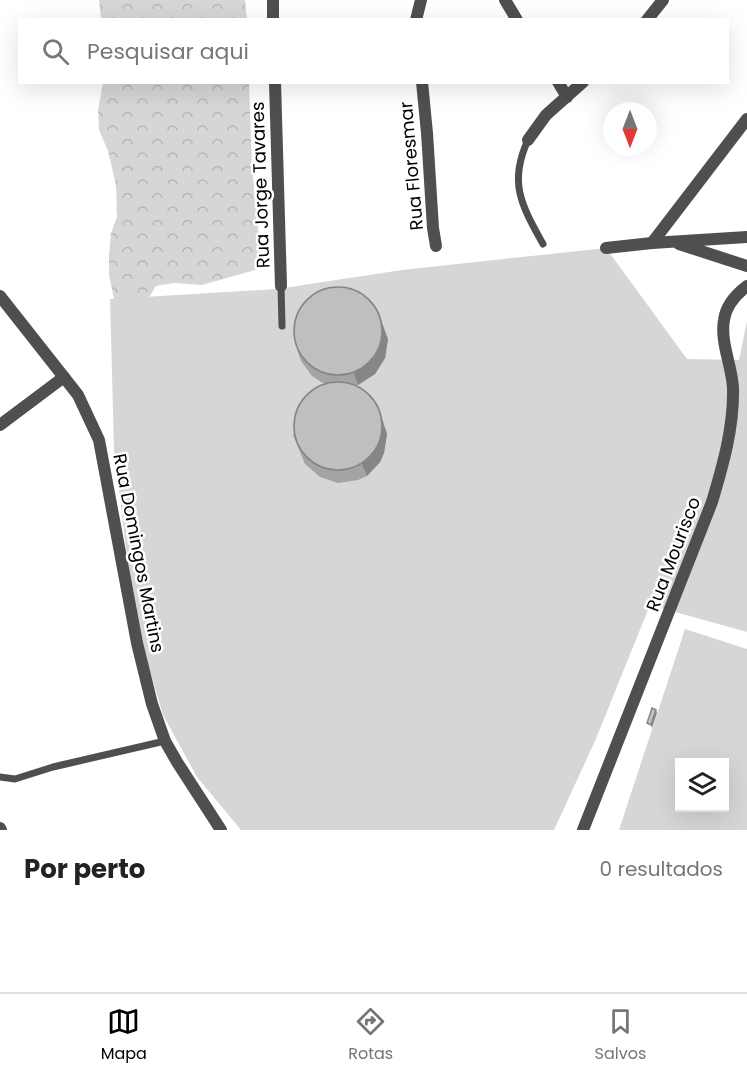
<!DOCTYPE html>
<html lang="pt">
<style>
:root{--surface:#fff;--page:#f6f6f6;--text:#222;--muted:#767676;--line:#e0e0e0;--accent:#000}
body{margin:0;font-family:Poppins,sans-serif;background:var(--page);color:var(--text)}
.controls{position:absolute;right:18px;bottom:18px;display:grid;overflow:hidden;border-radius:0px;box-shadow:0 6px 24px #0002}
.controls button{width:54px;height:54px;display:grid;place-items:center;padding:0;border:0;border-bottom:2px solid var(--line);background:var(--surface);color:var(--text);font:30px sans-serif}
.compass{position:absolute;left:603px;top:102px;width:54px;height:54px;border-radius:50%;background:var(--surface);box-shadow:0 6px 24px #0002;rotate:180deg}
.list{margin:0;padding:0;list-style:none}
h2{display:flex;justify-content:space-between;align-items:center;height:78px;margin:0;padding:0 24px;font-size:26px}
h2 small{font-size:20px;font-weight:400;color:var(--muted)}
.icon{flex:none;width:33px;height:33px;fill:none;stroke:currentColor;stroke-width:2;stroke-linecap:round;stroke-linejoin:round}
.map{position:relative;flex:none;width:747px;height:830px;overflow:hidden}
.search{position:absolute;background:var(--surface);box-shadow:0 6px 24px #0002;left:18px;right:18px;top:18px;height:66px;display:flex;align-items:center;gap:15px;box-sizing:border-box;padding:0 21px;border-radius:0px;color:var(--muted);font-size:22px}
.sheet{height:162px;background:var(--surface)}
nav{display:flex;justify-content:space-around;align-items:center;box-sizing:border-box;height:84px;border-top:2px solid var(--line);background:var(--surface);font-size:16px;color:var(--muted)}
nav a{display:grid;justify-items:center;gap:3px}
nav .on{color:var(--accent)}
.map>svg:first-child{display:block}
</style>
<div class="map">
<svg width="747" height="830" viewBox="0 0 747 830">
<defs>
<pattern id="forest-crowns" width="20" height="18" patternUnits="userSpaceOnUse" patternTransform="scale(1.5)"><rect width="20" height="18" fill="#d6d6d6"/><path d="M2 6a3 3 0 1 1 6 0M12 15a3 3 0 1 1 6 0" fill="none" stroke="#b6b6b6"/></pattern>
</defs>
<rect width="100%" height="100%" fill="#fff"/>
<g fill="url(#forest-crowns)">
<path d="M99 0H245L247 19H101Z"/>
<path d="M103 83H249L252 168 262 268 202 285 174 283 156 286 139 314 117 313 109 275V256L111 233 117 217 116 185 108 151 99 130 98 110Z"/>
</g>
<g fill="#d6d6d6" fill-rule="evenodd">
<path d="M606 248 687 359 739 360 747 321V632L650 605 595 741 554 830H241L197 777 163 715 135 621 114 449 110 299 277 289 402 270Z"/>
<path d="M685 629 747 649V830H619ZM680 762H724V808H680Z"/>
</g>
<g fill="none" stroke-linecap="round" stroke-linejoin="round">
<g stroke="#4f4f4f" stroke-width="7">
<path d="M528 140C508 183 522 206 543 244"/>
<path d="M281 286 282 326"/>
<path d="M0 777 15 779 53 767 165 741"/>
</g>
<g stroke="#4f4f4f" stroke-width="12">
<path d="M273 0V20"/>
<path d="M505 0 517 20"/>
<path d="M416 20 421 0"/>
<path d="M647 20 663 0"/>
<path d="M275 82 281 286"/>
<path d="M422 82 427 133 433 228 436 246"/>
<path d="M558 82 567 97"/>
<path d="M528 140 546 115 583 82"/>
<path d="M652 243 747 119"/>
<path d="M679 244 747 266"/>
<path d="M606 248 652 243 747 237"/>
<path d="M0 296 78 395 99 440 137 643 152 704 165 741 177 762 221 830"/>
<path d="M0 425 64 377"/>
<path d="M0 828 1 830"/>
<path d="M583 830 712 502C723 465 734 427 733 388 732 366 720 342 724 320 726 305 735 295 747 286"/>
</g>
</g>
<path fill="#a4a4a4" d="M388 339 385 358 375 374 358 385H356L381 415 387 434 384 453 380 462 367 476 358 480 338 483 320 477 305 464 293 435 326 384 321 382 312 376 301 361 297 349Z"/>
<g fill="#868686">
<path d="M377 309 388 339 385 358 375 374 358 385 354 373Z"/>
<path d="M377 404 387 434 384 453 380 462 367 476 362 464Z"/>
<path d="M656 710 657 713 652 728 651 725Z"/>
</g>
<g fill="#bfbfbf" stroke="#868686" stroke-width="1.5">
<circle cx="338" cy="331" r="44"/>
<circle cx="338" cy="426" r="44"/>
<path d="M652 708 656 710 651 725 647 723Z"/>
</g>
<g text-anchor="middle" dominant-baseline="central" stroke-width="5" stroke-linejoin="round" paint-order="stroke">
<g font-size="18" fill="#000" stroke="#fff">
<text transform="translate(411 166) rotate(-95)">Rua Floresmar</text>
<text transform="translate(260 185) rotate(-92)">Rua Jorge Tavares</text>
<text transform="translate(139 553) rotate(79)">Rua Domingos Martins</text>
<text transform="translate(673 554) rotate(-69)">Rua Mourisco</text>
</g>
</g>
</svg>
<div class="controls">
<button><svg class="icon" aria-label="layers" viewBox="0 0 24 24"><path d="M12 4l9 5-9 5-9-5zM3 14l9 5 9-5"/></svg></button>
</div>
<svg class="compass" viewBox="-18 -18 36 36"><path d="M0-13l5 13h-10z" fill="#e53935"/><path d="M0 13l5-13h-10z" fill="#767676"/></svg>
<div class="search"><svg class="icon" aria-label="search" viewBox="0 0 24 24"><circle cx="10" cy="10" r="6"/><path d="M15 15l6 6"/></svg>Pesquisar aqui</div>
</div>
<section class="sheet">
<h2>Por perto<small>0 resultados</small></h2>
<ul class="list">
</ul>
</section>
<nav>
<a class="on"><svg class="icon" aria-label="map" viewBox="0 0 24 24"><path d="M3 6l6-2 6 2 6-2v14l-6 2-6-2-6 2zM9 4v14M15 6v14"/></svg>Mapa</a>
<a><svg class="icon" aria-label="directions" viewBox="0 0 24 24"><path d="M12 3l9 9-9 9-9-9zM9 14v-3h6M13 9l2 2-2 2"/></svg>Rotas</a>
<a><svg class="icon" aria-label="saved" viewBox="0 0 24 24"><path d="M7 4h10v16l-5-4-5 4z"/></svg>Salvos</a>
</nav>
